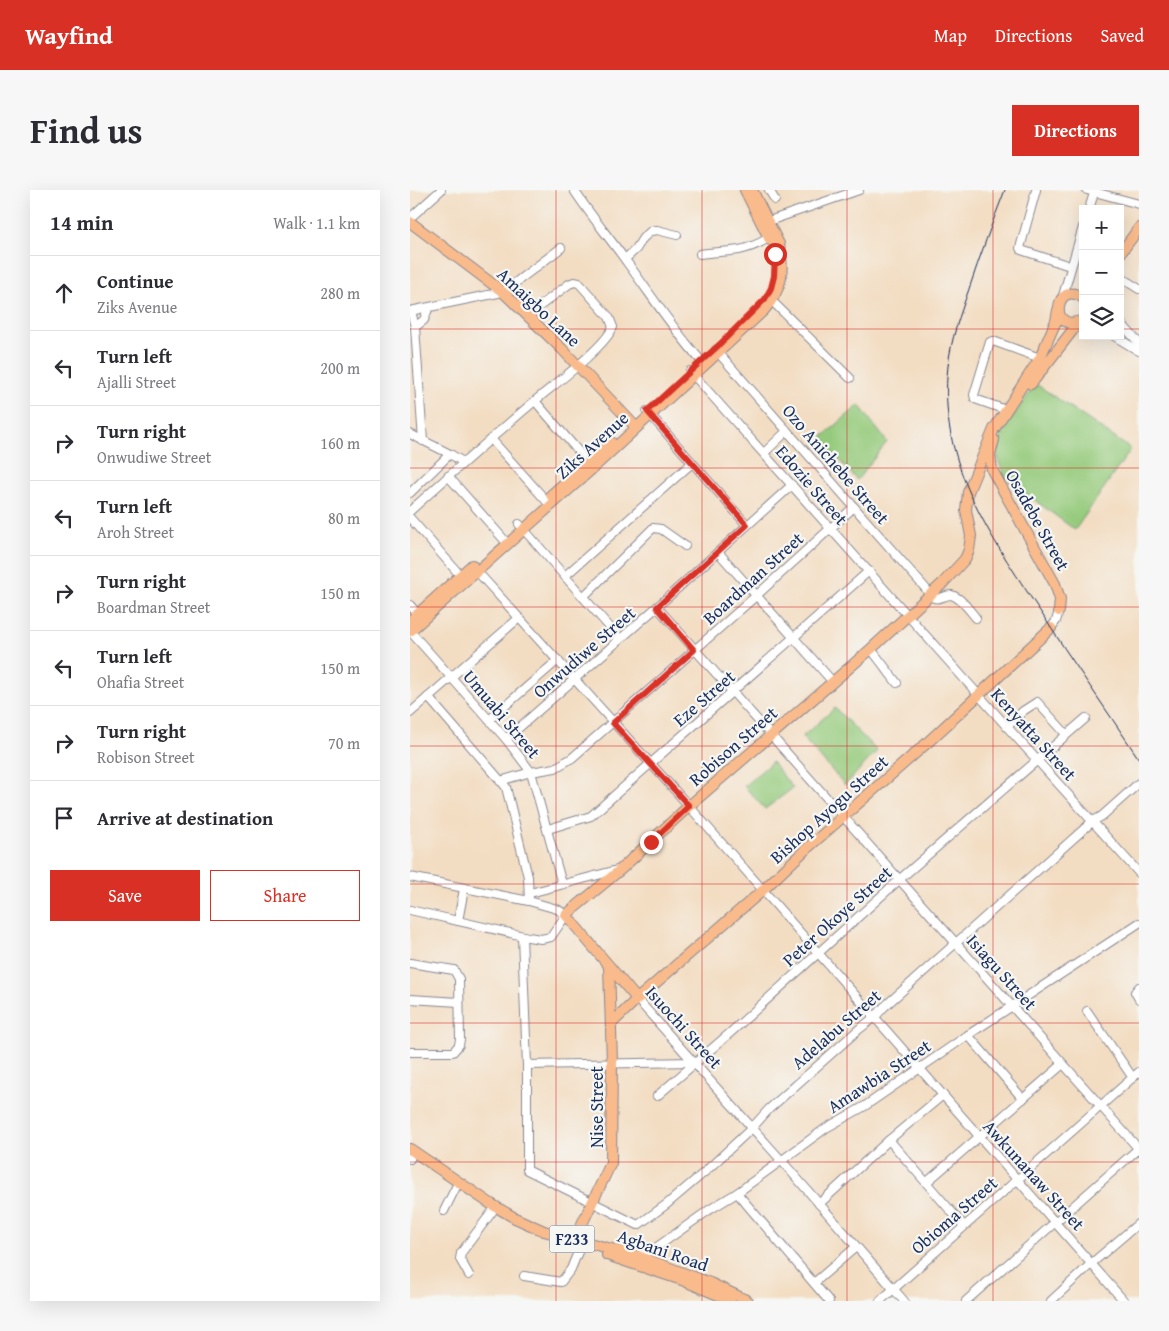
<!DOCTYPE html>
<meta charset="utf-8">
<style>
:root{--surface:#fff;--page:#f7f7f7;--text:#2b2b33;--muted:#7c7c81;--line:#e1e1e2;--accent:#d93025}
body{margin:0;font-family:"Gentium Book Plus",serif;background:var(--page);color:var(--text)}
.controls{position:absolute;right:15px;top:15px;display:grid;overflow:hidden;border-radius:0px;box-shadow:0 5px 20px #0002}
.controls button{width:45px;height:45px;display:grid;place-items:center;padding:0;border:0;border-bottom:1px solid var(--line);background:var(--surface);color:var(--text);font:25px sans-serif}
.stop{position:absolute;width:15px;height:15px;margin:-11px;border:4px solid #d93025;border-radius:50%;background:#fff}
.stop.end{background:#d93025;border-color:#fff;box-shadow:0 1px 5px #0008}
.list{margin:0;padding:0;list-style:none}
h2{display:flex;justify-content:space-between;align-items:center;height:65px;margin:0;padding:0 20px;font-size:21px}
h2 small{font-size:16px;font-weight:400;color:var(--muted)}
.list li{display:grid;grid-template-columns:32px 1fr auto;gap:15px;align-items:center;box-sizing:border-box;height:75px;padding:0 20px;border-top:1px solid var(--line)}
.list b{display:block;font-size:19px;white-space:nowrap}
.list p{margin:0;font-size:16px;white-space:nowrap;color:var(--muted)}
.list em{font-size:16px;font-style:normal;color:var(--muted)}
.actions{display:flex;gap:10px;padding:15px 20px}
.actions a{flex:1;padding:11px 0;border:1px solid var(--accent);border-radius:0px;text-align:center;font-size:18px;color:var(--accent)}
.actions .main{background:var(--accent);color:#fff}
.icon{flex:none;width:28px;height:28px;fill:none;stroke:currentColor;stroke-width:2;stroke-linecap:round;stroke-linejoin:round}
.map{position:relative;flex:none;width:729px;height:1111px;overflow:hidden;border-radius:0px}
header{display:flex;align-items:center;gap:30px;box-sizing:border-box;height:70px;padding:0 25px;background:var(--accent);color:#fff}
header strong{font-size:24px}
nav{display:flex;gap:28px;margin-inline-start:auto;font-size:18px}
.intro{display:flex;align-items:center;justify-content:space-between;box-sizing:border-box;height:120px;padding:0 30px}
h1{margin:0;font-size:35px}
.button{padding:12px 22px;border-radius:0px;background:var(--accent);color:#fff;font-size:18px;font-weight:700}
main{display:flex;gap:30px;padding:0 30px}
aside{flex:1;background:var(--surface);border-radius:0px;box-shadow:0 5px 20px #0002}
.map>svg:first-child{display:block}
</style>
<header>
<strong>Wayfind</strong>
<nav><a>Map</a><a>Directions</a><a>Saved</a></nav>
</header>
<div class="intro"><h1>Find us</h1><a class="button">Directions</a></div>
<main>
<aside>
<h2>14 min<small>Walk · 1.1 km</small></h2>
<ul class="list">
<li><svg class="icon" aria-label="ahead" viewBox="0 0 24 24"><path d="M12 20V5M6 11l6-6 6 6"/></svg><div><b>Continue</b><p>Ziks Avenue</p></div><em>280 m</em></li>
<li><svg class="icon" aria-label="left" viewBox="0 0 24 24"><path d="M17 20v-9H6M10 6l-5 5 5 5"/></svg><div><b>Turn left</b><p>Ajalli Street</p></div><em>200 m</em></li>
<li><svg class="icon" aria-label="right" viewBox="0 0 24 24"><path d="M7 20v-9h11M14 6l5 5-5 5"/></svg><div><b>Turn right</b><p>Onwudiwe Street</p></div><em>160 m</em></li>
<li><svg class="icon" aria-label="left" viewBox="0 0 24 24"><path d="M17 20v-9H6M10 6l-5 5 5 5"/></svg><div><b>Turn left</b><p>Aroh Street</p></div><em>80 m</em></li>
<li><svg class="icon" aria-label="right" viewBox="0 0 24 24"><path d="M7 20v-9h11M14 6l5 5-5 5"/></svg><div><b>Turn right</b><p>Boardman Street</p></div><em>150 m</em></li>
<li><svg class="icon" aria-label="left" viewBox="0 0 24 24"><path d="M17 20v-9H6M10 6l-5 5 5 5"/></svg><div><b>Turn left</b><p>Ohafia Street</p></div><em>150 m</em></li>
<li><svg class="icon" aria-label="right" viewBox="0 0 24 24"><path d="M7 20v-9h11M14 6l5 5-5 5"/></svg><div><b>Turn right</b><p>Robison Street</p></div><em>70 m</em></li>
<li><svg class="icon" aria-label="arrive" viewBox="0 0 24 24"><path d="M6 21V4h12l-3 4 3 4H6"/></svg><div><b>Arrive at destination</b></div></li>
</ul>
<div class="actions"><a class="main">Save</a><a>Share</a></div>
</aside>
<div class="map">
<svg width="729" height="1111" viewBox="0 0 729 1111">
<rect width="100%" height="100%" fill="#f6f6f2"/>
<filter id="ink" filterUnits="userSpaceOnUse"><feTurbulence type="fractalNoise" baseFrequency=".02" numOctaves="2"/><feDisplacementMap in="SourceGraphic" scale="10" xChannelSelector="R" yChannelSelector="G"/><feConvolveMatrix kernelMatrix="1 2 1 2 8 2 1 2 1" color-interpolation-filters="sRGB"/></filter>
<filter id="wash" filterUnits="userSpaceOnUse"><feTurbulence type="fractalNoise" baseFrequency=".0096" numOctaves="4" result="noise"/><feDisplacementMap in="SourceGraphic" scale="20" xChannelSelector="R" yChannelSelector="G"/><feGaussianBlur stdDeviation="1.12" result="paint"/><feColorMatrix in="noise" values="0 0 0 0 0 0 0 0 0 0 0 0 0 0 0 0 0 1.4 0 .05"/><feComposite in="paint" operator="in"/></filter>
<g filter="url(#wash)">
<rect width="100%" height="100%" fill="#f3ddc2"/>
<g fill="#95ca7c" stroke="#587c6d">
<path d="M626 194 721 259 665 340 595 288C591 278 586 268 588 258 591 240 615 209 626 194Z"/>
<path d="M449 215 477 252 447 290 410 249Z"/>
<path d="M425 518 467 561 435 595 392 547Z"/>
<path d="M362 572 383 598 355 619 334 596Z"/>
</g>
</g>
<g filter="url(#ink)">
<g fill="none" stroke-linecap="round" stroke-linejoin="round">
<g stroke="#878690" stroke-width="10">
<g id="minor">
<path d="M164 0C180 25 199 47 216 71 242 106 266 144 295 175"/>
<path d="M359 0 365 10"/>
<path d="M626 0 610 58 611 60 660 76"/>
<path d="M677 0 729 14"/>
<path d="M679 19 685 0"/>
<path d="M0 28 31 0"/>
<path d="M353 33 449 0"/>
<path d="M290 64C303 62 316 62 329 60 340 58 350 53 359 48"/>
<path d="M215 69 226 59 233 48 241 41 247 40 267 45"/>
<path d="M710 87 729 99"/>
<path d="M652 109 673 37"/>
<path d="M362 111 440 188"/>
<path d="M0 121 93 102 151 58"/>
<path d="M1 121 5 137 13 251"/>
<path d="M710 132 729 153"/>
<path d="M5 137 14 130 18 119"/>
<path d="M704 146 729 161"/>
<path d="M306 160 524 408C531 410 534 405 541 405 551 407 560 421 566 428"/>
<path d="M280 181 607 548 729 683"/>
<path d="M125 211 181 276"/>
<path d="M596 220 565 209 564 205 580 152 583 151 630 168"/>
<path d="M237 221 337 335"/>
<path d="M0 244 40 264"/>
<path d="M81 249 140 315"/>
<path d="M354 263 377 241"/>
<path d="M38 286 97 353"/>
<path d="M0 303 40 264 53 272"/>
<path d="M0 321C42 283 83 246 126 210 145 194 195 157 203 137L199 127 169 93 164 92 159 94 118 125"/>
<path d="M0 328 50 385"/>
<path d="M109 334 210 449"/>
<path d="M308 362 422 491"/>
<path d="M64 378 279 616 714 1111"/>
<path d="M155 386 282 273"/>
<path d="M173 407 243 338 251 339 275 356"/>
<path d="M0 415 10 427"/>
<path d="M247 417 728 958"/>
<path d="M641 438 646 431 649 421"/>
<path d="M0 441 96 549 121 582 152 694"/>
<path d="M461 459 487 493"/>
<path d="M18 507 96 597 118 687 119 711"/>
<path d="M0 523 109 428"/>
<path d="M79 530 148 470"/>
<path d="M597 537 613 521 627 512 656 544"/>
<path d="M96 549 247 417 382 295"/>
<path d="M90 591 121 582 145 578 162 568 347 405 444 317"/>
<path d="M138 639 181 626 459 381"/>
<path d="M0 687 119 711 147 719 156 725 141 747 131 749 118 747 0 720"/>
<path d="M120 703 207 680"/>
<path d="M48 731 54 699"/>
<path d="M112 746 117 875V980L228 1035 257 1014 297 980 342 938 359 919 448 840 465 827 474 817 683 631 692 626 729 593"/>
<path d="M0 773 44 780 49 789 50 849 49 855 43 862H0"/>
<path d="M729 797 725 802 729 809"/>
<path d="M0 809 49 812"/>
<path d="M227 809 371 970 494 1111"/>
<path d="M677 821 723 888"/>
<path d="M558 845 613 909"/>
<path d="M117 875 283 872"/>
<path d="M247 906 320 843 490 689 676 528"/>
<path d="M479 950 554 1036"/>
<path d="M0 969 1 966"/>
<path d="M517 992 653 874"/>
<path d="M327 1003 419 1111"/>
<path d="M409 1014 479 950 533 905"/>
<path d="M34 1021 46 997"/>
<path d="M226 1067 247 1057 299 1020 327 1003 416 938 455 916 558 845 729 733"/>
<path d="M59 1085 50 1069 51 1063 82 1022"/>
<path d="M114 1086 151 1092 161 1079 170 1057"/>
<path d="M404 1093 446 1057"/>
<path d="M470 1111 729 882"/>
<path d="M556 1111 729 958"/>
<path d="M641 1111 682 1073 729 1033"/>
</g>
</g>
<g stroke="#878690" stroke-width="12">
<g id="major">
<path d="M335 0 360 50"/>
<path d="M0 32 93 102 152 159 223 234"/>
<path d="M710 64 729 38"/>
<path d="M670 131C638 143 645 88 673 108"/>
<path d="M621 194 669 132"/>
<path d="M584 250 580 264 582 280 645 394 650 409 649 421"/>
<path d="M141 305 201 252"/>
<path d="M0 431 62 375"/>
<path d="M0 441 183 278 354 120C372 99 375 82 369 54L342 0"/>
<path d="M227 809 156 725 210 680 279 616 461 459 532 394 555 369 559 360 561 346 556 320 558 302 584 239 630 168 646 131 648 120"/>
<path d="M201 834 227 809 352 701 395 660 517 553 641 438"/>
<path d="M0 959 81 1014 105 1028 134 1041 228 1066 300 1093 338 1111"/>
<path d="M162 1055 201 973 202 872 199 776"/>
<path d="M197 1065 272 1090 320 1110"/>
</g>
</g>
<use href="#minor" stroke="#fff" stroke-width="8"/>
<use href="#major" stroke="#fabb8c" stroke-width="10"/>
<path stroke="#1b2f5e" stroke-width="1" d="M595 0C582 33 570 66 559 99 550 125 541 149 538 176 527 271 580 346 630 421 662 471 696 519 729 569"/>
</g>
</g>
<g fill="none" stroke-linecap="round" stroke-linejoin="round" filter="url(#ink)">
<path stroke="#d93025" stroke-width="6" d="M241 652 279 616 203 533 284 460 247 417 337 335 237 221 310 154 355 109 361 98 364 86 365 64"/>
</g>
<path fill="none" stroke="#d62828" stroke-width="1" stroke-opacity="0.55" d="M146 0V1111M292 0V1111M437 0V1111M583 0V1111M0 139H673M710 139H729M0 278H729M0 417H729M0 556H729M0 694H729M0 833H729M0 972H729"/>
<g text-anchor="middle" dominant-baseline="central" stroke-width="4.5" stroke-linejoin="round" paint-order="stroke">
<rect fill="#f6f6f2" stroke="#5d6b8a" stroke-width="1" x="139.5" y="1035.5" width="45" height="27" rx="4"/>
<g font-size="16" font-weight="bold" fill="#1b2f5e">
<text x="162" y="1049">F233</text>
</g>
<g font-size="18" fill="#1b2f5e" stroke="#f6f6f2">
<text transform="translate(129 117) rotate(43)">Amaigbo Lane</text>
<text transform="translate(182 255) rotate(-42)">Ziks Avenue</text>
<text transform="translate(426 274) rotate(49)">Ozo Anichebe Street</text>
<text transform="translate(402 295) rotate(49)">Edozie Street</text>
<text transform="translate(628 330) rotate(61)">Osadebe Street</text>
<text transform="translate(343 388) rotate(-42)">Boardman Street</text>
<text transform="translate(174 462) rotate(-41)">Onwudiwe Street</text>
<text transform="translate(294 508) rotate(-41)">Eze Street</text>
<text transform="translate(92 524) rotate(50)">Umuabi Street</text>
<text transform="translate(624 544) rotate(48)">Kenyatta Street</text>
<text transform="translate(323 556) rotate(-41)">Robison Street</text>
<text transform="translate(419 619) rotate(-42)">Bishop Ayogu Street</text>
<text transform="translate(427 726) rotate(-42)">Peter Okoye Street</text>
<text transform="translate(592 782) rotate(48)">Isiagu Street</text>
<text transform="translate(274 837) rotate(48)">Isuochi Street</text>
<text transform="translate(426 839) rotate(-41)">Adelabu Street</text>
<text transform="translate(469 886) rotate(-33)">Amawbia Street</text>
<text transform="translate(186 917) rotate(-90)">Nise Street</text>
<text transform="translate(624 985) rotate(48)">Awkunanaw Street</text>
<text transform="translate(544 1025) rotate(-41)">Obioma Street</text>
<text transform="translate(253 1060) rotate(19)">Agbani Road</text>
</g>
</g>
</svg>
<div class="controls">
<button>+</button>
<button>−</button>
<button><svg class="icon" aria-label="layers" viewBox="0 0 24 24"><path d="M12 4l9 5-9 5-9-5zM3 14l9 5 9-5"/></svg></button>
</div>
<div class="stop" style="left:365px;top:64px"></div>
<div class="stop end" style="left:241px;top:652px"></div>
</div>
</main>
